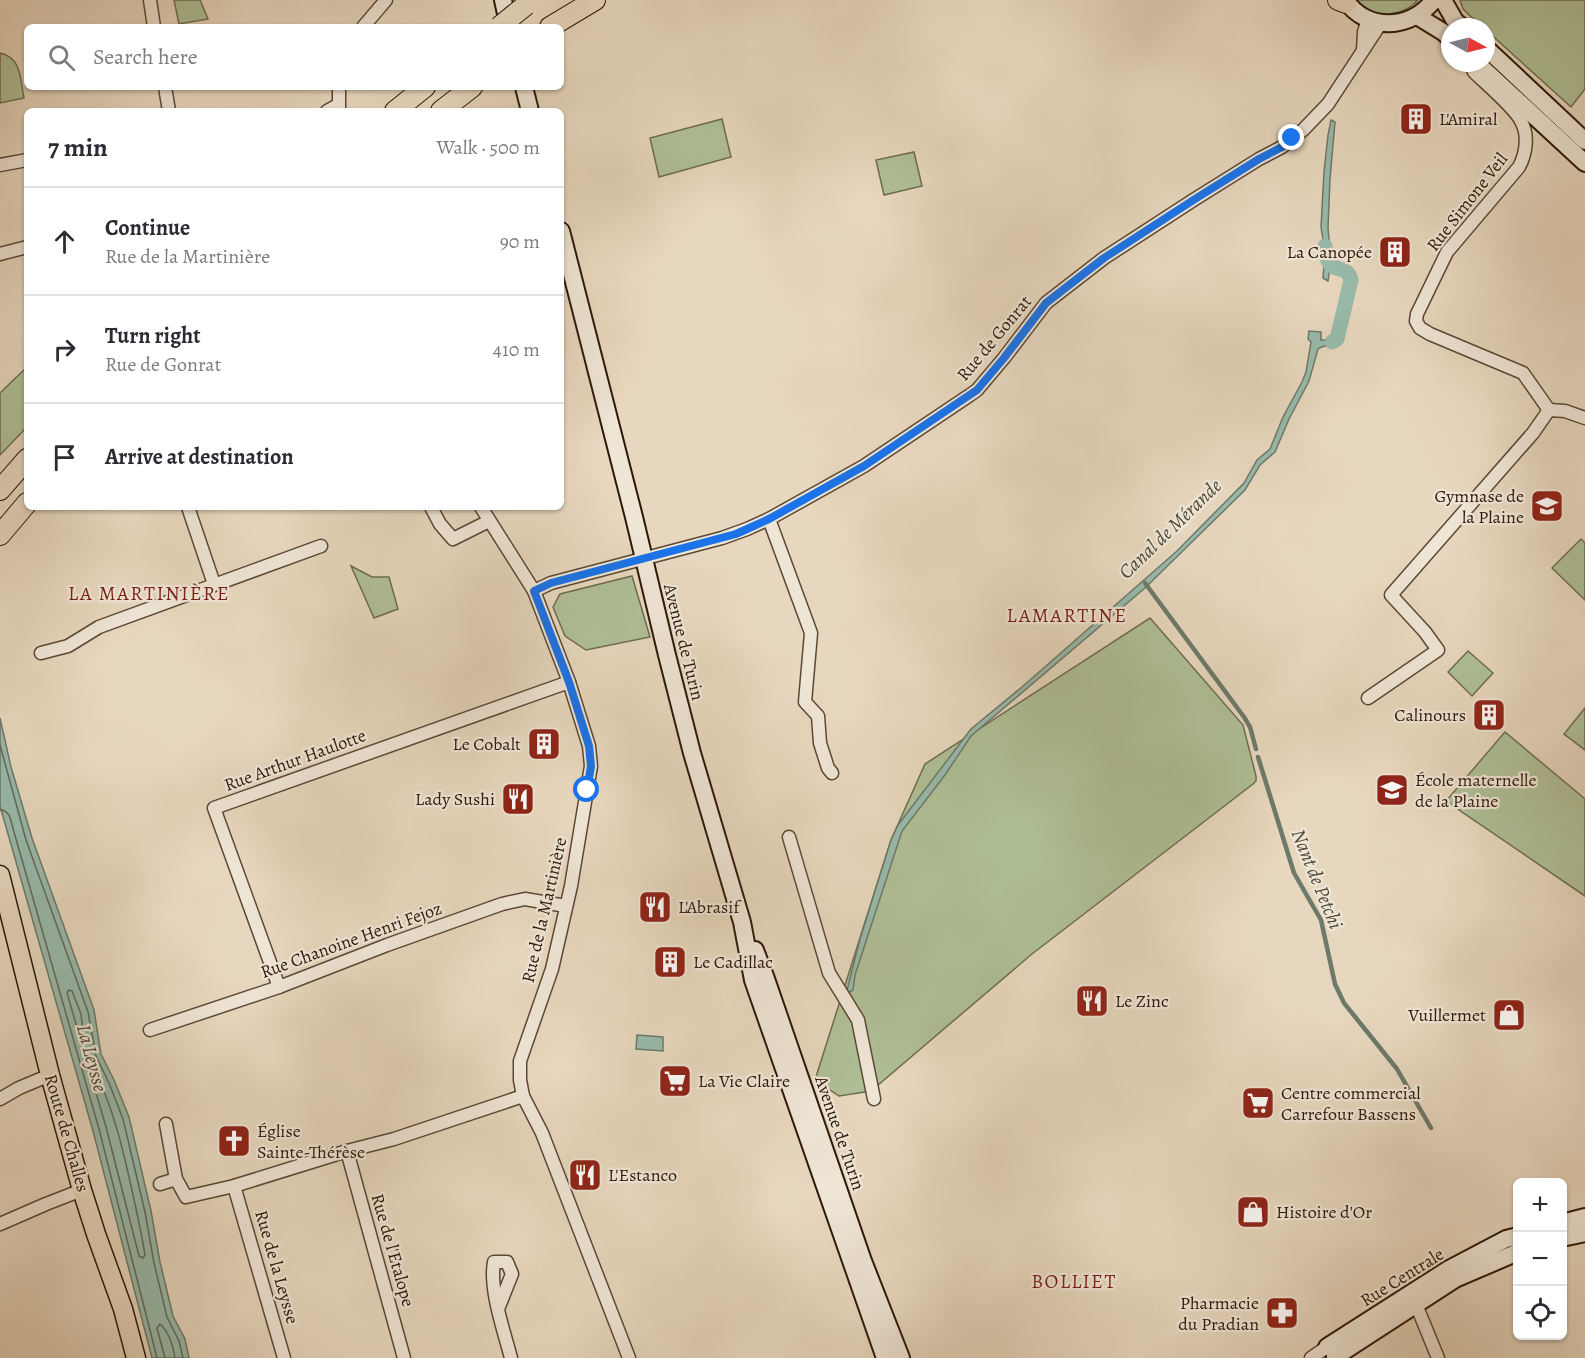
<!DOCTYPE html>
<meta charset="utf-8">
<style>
:root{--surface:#fff;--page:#f2f2f3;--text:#2b2b33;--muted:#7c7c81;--line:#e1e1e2}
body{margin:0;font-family:Alegreya,serif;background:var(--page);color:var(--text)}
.controls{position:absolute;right:18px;bottom:18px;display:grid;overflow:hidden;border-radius:9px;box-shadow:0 2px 4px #0004}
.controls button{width:54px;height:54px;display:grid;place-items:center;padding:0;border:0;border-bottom:2px solid var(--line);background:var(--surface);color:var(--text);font:30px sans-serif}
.compass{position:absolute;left:1441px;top:18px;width:54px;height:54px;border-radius:50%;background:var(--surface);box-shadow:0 2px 4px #0004;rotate:97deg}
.stop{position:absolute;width:18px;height:18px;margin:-14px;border:4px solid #1a73e8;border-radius:50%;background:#fff}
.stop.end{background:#1a73e8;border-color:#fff;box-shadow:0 2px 6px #0008}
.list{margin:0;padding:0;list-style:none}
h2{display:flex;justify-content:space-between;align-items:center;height:78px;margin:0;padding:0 24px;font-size:26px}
h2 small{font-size:20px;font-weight:400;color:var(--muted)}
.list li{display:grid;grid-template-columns:39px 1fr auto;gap:18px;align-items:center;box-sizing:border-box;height:108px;padding:0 24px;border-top:2px solid var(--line)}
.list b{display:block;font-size:22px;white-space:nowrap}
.list p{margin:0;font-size:20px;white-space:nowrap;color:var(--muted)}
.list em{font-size:20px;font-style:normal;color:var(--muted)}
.icon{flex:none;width:33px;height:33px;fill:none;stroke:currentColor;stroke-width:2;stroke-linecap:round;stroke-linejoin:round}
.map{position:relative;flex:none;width:1585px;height:1358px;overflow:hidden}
.search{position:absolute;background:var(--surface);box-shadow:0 2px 4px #0004;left:24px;top:24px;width:540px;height:66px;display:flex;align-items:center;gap:15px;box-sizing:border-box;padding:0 21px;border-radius:9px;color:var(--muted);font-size:22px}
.panel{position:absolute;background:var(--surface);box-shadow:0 2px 4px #0004;left:24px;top:108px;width:540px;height:402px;border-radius:9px}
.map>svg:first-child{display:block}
</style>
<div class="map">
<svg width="1585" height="1358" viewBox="0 0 1585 1358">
<rect width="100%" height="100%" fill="#e7d7be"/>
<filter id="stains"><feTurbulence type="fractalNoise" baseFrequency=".00333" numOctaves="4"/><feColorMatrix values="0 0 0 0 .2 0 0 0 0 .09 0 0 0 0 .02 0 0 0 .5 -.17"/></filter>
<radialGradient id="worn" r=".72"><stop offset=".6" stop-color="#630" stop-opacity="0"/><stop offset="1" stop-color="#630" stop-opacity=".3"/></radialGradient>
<g fill="#afbf96" stroke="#6e6c50" stroke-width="1.5">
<path d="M174 0H200L208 19 179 24Z"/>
<path d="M1354 0H1418C1405 14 1383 19 1365 9 1361 7 1358 3 1354 0Z"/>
<path d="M1460 0H1585V89L1571 107 1486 30V27H1482L1463 9Z"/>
<path d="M0 53C22 58 20 79 24 98L0 103Z"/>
<path d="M722 119 731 157 659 177 650 138Z"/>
<path d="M914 152 922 186 884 195 876 160Z"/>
<path d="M27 367V427L0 455V393Z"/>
<path d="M1581 539 1585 543V600L1552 568Z"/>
<path d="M351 566 372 577H389L398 609 374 618Z"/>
<path d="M632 576 650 637 586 650 565 636 553 607 560 594Z"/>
<path d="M1150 618 1243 725 1256 776V781L1253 784 1032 954 871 1091 839 1096 815 1080 891 840 925 764Z"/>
<path d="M1468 651 1493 673 1472 696 1448 672Z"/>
<path d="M1585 708V750L1564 734Z"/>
<path d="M1505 732 1585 799V896L1446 801Z"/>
</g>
<g fill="#98baab" stroke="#6d796a" stroke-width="1.5">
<path d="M1331 120 1335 122 1330 179 1328 228 1331 261 1328 281 1323 278 1325 252 1321 227 1324 172 1328 135Z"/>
<path d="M1338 323 1340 324 1341 327 1339 340C1330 348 1325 344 1318 349L1309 381 1289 419 1275 452 1260 465 1245 490 1145 588 971 736 945 775 902 831 855 975 853 990 850 992 847 990 860 939 891 840 898 825 971 729 1022 687 1177 551 1244 483 1257 460 1270 449 1283 417 1302 382 1306 372 1311 342 1308 339 1309 331 1321 332V340H1332L1335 339Z"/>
<path d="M0 718 11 767 32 838 94 1010 101 1054 114 1080 129 1117 151 1211 160 1262 173 1316 185 1339 189 1358H152L93 1131 0 806Z"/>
<path d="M637 1035 663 1037V1051L636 1049Z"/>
</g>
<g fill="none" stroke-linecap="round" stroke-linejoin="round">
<g stroke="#62695a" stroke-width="1.5">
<path d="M0 745 26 840 88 1012 96 1056 109 1083 123 1119 145 1212 154 1263 167 1317 179 1341 183 1358"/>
<path d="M0 810C11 810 11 823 14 832L99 1129 157 1358"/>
<path d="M69 990 72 991 81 1014 83 1030 81 1033 78 1031 67 993Z"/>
<path d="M94 1075 97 1076C111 1104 119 1134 126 1164 133 1195 140 1224 145 1255L143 1258 139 1256 106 1127 92 1079Z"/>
<path d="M165 1358 157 1328 160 1324C169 1332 173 1346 175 1358"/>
</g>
<g stroke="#6d796a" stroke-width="4.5">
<path d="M1145 583 1244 717 1250 727 1256 749"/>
<path d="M1258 757 1294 873 1321 920 1335 984 1344 1003 1397 1069 1431 1128"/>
</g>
<path stroke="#98baab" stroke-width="15" d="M1325 246C1327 280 1346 260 1351 280L1337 339 1332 342"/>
<g stroke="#5b4836" stroke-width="15">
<g id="minor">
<path d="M150 0 154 27"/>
<path d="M363 27 386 0"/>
<path d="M1363 50 1364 32 1368 19"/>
<path d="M1470 63 1474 72C1486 84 1514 107 1521 121 1529 135 1526 154 1519 167L1447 252 1417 314 1416 321 1420 328 1430 334 1523 373 1549 410"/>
<path d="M165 87 169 111"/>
<path d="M339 87V111"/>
<path d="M327 111 338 105"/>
<path d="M0 165 27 160"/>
<path d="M0 254 27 247"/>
<path d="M188 507 214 584"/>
<path d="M431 507 440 524 453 539 489 521"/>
<path d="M481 507 534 591 569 682 589 746 591 766 571 886 552 969 520 1061V1080L523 1096 542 1133 629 1358"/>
<path d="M769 519 811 633 805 702 818 716 820 743 828 768 832 773"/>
<path d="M534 591 551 583 722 538 747 529 769 519 864 466 970 395 977 390 1004 358 1046 303 1104 258 1195 199 1259 159 1282 147 1303 130 1328 104 1381 23"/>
<path d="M41 653 68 646 99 627 321 546"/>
<path d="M1368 698 1438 650 1425 632 1391 595 1533 433 1549 410 1565 411 1585 418"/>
<path d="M789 837 829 973 858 1020 874 1099"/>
<path d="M279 987 214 808 569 682"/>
<path d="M150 1030 279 987 387 945 502 904 525 899 566 906"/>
<path d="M0 1099 19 1088 50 1075"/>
<path d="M166 1124 176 1179 186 1197 234 1186 347 1151 394 1139 523 1096"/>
<path d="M347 1151 404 1358"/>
<path d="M160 1184 176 1179"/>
<path d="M234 1186 284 1358"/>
<path d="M0 1224 46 1204 82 1190"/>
<path d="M1413 1297 1438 1358"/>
<path d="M498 1309 512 1274 507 1262H494C489 1289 504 1331 511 1358"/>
<path d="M1311 1358 1327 1347"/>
</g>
</g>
<g stroke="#2c1809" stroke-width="20">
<g id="secondary">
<path d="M503 0 509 27"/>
<path d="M1345 0C1368 32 1410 30 1434 0"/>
<path d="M1443 0 1455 21 1462 27"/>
<path d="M1417 16 1443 32 1450 38"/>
<path d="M1486 48 1585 141"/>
<path d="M1477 63 1585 163"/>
<path d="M524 87 530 111"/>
<path d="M561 231 634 517 667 655 692 753 742 922 753 980 885 1358"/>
<path d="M755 950 765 976 863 1261 901 1358"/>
<path d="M1562 1223 1585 1217"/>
<path d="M1562 1238 1585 1233"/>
<path d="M1327 1347 1449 1269 1506 1239 1518 1236"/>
<path d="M1335 1357 1455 1279 1518 1252"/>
</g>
</g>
<g stroke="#2c1809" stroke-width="21">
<path id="primary" d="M0 875 50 1075 82 1190 96 1234 123 1309 136 1358"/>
</g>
<g stroke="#2c1809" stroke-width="22">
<g id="trunk">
<path d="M1338 0 1346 3"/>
<path d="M550 27 595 0"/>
<path d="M395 111 425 87"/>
<path d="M441 111 472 87"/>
<path d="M0 490 27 459"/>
<path d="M0 535 27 503"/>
</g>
</g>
<use href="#minor" stroke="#efe5d5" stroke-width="12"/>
<use href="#secondary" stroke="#efe5d5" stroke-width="16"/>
<use href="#primary" stroke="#e7d7be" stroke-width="18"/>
<use href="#trunk" stroke="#e7d7be" stroke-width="20"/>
<g stroke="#2c1809" stroke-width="22" stroke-linecap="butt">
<path id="trunk-bridge" d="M499 27 526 5"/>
</g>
<use href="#trunk-bridge" stroke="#e7d7be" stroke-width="20"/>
</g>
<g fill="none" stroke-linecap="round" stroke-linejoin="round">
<path stroke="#1a73e8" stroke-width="8" d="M587 790 591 766 589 746 569 682 534 591 551 583 736 534 769 519 864 466 977 390 1004 358 1046 303 1104 258 1195 199 1259 159 1282 147 1292 138"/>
</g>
<defs>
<g id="building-square" transform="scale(1.725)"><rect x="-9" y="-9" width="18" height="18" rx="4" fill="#8f2418" stroke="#efe5d5"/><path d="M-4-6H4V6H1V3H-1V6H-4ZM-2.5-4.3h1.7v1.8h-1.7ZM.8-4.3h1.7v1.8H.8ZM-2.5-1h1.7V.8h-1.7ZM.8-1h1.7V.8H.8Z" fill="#fff"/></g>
<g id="school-square" transform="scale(1.725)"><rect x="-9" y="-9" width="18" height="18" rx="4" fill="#8f2418" stroke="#efe5d5"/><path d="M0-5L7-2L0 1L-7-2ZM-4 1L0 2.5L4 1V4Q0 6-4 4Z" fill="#fff"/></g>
<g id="restaurant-square" transform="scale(1.725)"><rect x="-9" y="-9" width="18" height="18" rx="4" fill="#8f2418" stroke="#efe5d5"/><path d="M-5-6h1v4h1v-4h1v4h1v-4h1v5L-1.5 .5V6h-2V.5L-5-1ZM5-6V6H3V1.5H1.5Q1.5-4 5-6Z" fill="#fff"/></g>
<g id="shop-square" transform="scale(1.725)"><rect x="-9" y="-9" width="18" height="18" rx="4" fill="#8f2418" stroke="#efe5d5"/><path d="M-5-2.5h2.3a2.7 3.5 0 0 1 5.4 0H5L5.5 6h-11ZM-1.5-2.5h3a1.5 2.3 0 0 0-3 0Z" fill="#fff"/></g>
<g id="supermarket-square" transform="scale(1.725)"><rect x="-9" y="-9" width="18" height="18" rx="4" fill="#8f2418" stroke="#efe5d5"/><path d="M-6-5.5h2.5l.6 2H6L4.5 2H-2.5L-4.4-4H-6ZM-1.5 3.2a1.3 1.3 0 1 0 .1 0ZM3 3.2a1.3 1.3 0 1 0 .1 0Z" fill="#fff"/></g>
<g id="church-square" transform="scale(1.725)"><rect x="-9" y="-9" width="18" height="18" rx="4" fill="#8f2418" stroke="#efe5d5"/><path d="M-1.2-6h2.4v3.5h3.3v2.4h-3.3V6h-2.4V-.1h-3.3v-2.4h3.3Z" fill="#fff"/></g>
<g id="pharmacy-square" transform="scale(1.725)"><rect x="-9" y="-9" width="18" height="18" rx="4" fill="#8f2418" stroke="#efe5d5"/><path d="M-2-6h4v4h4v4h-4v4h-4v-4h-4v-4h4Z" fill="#fff"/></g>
</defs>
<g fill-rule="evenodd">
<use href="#building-square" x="1416" y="119"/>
<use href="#building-square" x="1395" y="252"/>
<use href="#school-square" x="1547" y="506"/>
<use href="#building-square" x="1489" y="715"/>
<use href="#building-square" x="544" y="744"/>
<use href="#school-square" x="1392" y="790"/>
<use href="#restaurant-square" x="518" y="799"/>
<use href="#restaurant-square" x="655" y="907"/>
<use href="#building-square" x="670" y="962"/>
<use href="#restaurant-square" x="1092" y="1001"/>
<use href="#shop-square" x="1509" y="1015"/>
<use href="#supermarket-square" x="675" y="1081"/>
<use href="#supermarket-square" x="1258" y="1103"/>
<use href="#church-square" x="234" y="1141"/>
<use href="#restaurant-square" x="585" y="1175"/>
<use href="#shop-square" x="1253" y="1212"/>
<use href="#pharmacy-square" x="1282" y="1313"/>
</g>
<g text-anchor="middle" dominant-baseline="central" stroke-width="4.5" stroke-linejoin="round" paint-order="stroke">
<g font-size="18" fill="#2c1809" stroke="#efe5d5" text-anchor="start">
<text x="1439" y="119">L'Amiral</text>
<text x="1372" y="252" text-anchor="end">La Canopée</text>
<text x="1524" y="496" text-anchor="end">Gymnase de<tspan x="1524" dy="21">la Plaine</tspan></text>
<text x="1466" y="715" text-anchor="end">Calinours</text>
<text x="521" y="744" text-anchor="end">Le Cobalt</text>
<text x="1415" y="780">École maternelle<tspan x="1415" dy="21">de la Plaine</tspan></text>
<text x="495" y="799" text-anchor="end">Lady Sushi</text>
<text x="678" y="907">L'Abrasif</text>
<text x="693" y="962">Le Cadillac</text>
<text x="1115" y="1001">Le Zinc</text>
<text x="1486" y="1015" text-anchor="end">Vuillermet</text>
<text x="698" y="1081">La Vie Claire</text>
<text x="1281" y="1093">Centre commercial<tspan x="1281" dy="21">Carrefour Bassens</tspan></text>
<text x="257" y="1131">Église<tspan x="257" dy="21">Sainte-Thérèse</tspan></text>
<text x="608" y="1175">L'Estanco</text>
<text x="1276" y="1212">Histoire d'Or</text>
<text x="1259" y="1303" text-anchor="end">Pharmacie<tspan x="1259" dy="21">du Pradian</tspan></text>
</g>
<g font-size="18" fill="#2c1809" stroke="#efe5d5">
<text transform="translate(1467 202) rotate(-52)">Rue Simone Veil</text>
<text transform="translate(994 338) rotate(-50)">Rue de Gonrat</text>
<text transform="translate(684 642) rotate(76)">Avenue de Turin</text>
<text transform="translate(295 760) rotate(-20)">Rue Arthur Haulotte</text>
<text transform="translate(544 910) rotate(-77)">Rue de la Martinière</text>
<text transform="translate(351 940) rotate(-20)">Rue Chanoine Henri Fejoz</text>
<text transform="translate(67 1133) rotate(74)">Route de Challes</text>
<text transform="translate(840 1133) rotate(71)">Avenue de Turin</text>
<text transform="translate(393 1250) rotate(74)">Rue de l'Etalope</text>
<text transform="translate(277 1267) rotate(74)">Rue de la Leysse</text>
<text transform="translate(1402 1277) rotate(-32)">Rue Centrale</text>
</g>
<g font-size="20" font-style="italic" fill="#4c493a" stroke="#efe5d5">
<text transform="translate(1170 529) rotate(-44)">Canal de Mérande</text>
<text transform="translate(1317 879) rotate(68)">Nant de Petchi</text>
<text transform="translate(92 1058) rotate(75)">La Leysse</text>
</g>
<g font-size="20" letter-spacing="1.5" fill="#7a1f14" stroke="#efe5d5">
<text x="149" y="593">LA MARTINIÈRE</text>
<text x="1067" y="615">LAMARTINE</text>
<text x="1074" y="1281">BOLLIET</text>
</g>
</g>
<rect width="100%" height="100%" filter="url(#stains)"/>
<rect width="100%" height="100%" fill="url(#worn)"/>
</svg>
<div class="controls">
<button>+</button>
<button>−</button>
<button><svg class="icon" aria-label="locate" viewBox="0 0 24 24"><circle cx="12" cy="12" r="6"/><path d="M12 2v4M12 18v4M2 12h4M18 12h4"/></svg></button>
</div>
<svg class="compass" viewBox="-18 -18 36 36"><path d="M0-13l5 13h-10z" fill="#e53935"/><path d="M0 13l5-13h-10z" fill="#7c7c81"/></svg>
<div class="stop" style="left:587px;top:790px"></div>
<div class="stop end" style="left:1292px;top:138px"></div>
<div class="search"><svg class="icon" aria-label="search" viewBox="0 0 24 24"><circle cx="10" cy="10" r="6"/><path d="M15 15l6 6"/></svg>Search here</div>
<section class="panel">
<h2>7 min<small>Walk · 500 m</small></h2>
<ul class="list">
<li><svg class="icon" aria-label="ahead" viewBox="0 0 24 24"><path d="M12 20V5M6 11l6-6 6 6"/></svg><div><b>Continue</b><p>Rue de la Martinière</p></div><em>90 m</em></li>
<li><svg class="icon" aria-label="right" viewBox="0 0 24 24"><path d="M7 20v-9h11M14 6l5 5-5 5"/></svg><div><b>Turn right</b><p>Rue de Gonrat</p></div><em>410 m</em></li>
<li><svg class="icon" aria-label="arrive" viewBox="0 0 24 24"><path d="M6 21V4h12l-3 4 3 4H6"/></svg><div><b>Arrive at destination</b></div></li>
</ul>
</section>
</div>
